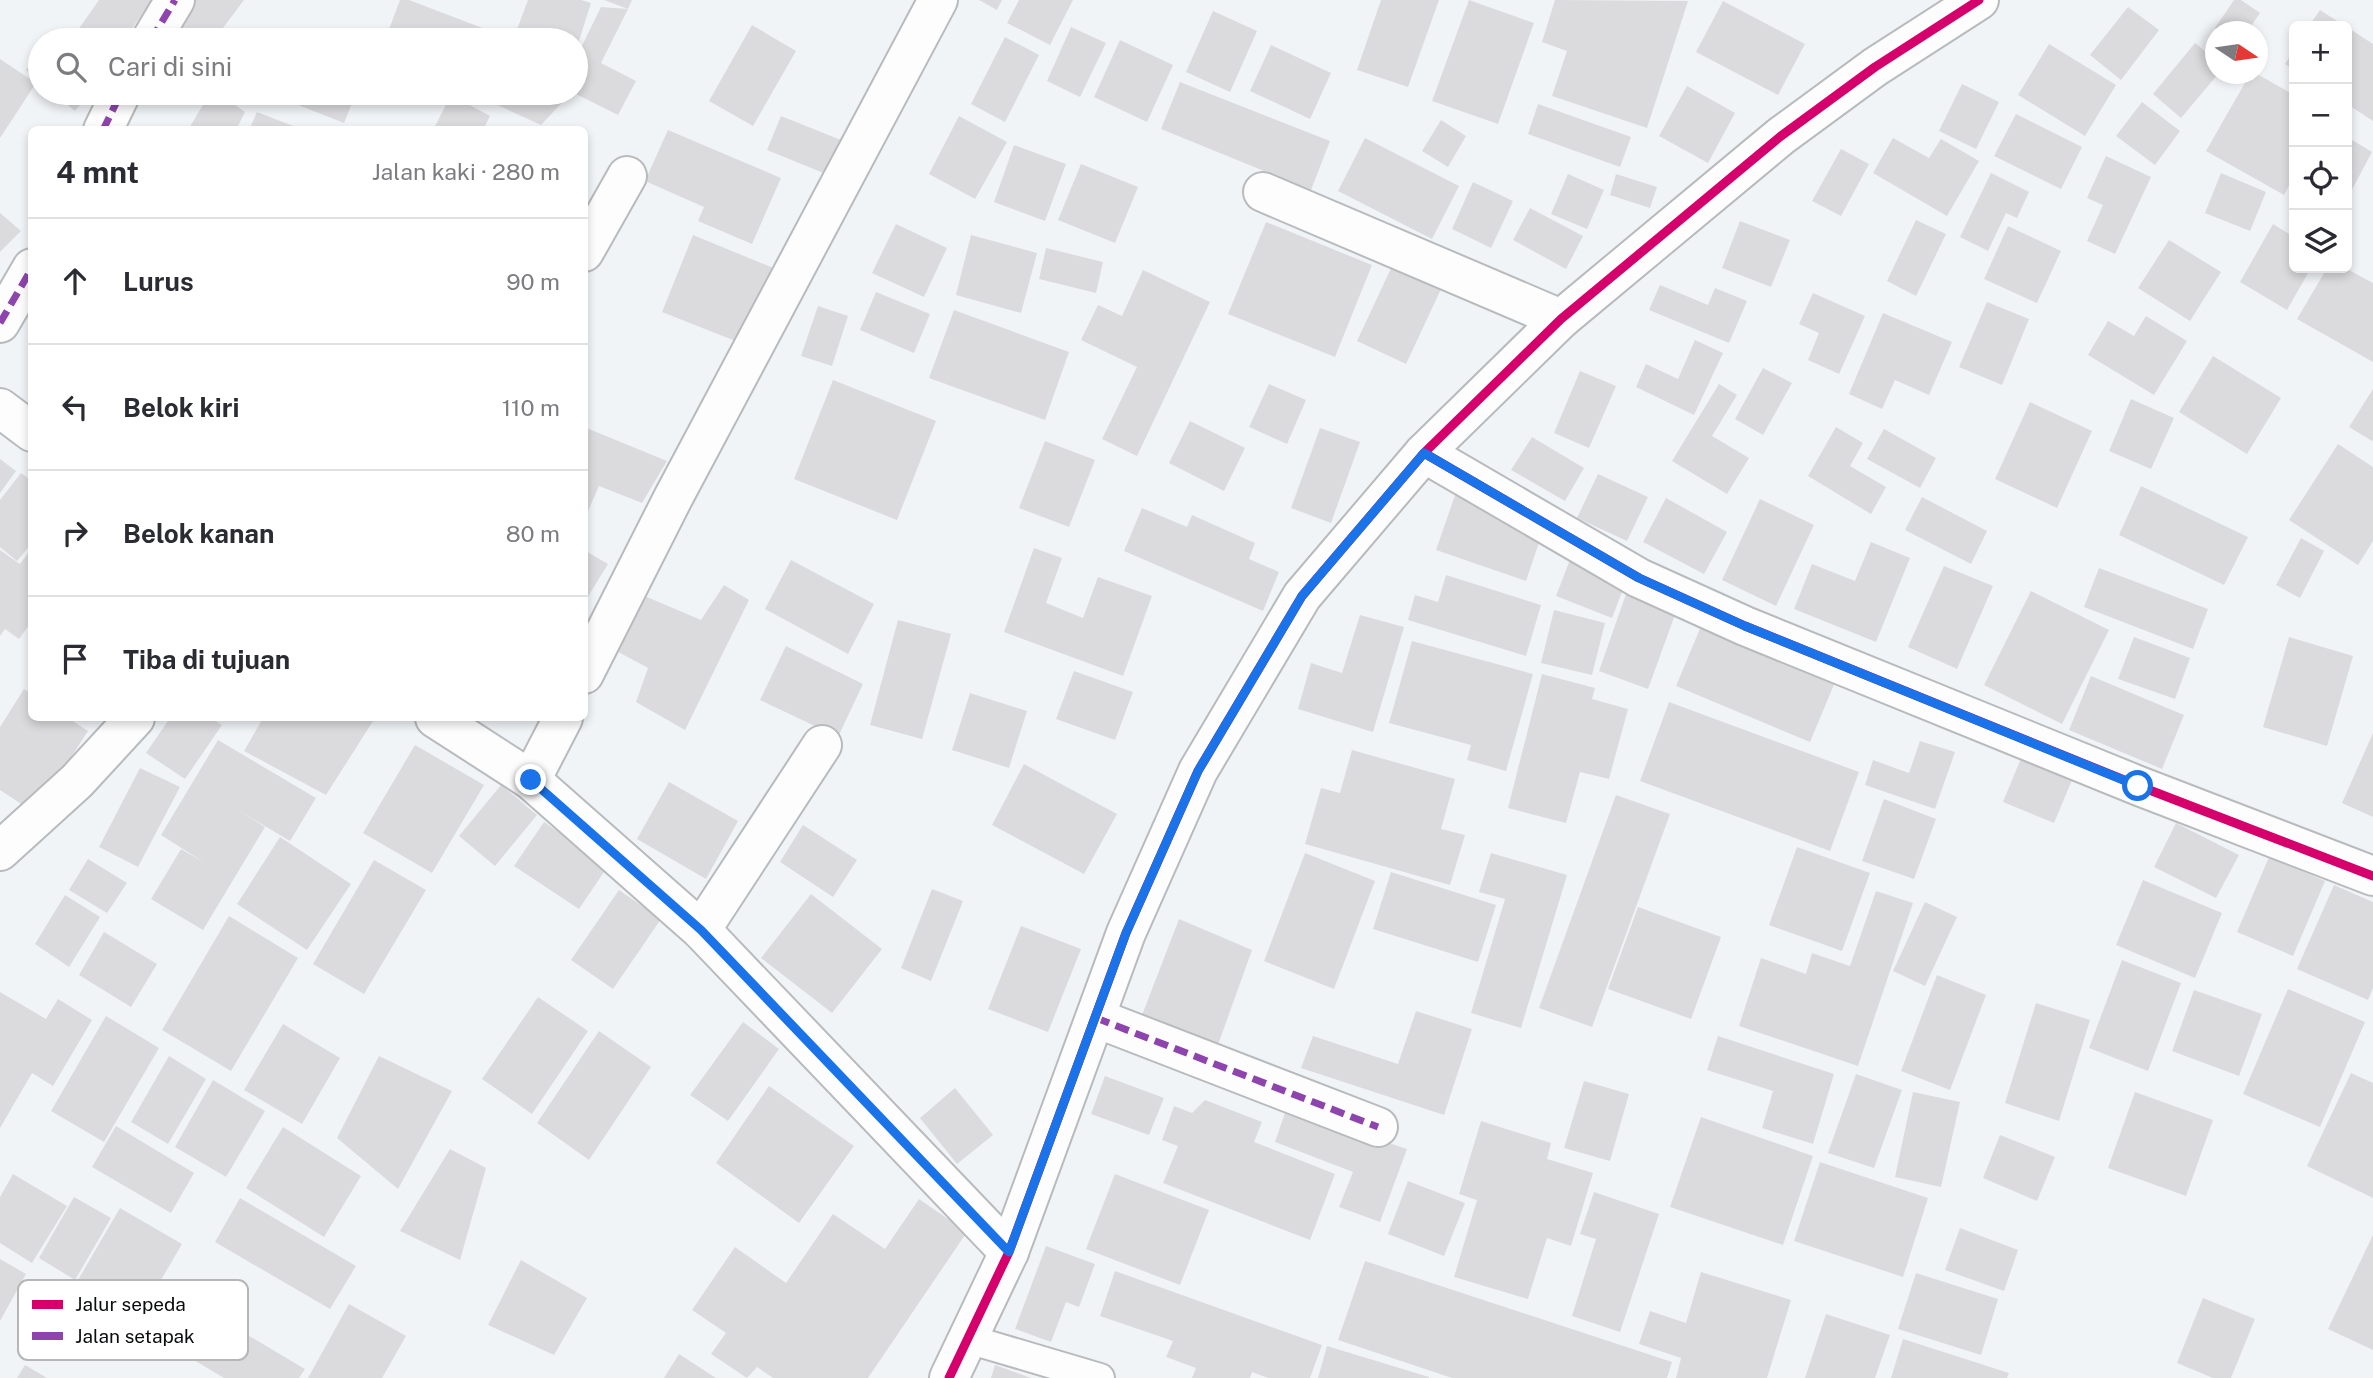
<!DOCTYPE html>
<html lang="id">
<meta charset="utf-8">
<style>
:root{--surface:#fff;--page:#f7f7f7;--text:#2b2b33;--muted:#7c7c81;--line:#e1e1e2}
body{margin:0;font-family:"Public Sans",sans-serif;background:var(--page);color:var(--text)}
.controls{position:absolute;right:21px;top:21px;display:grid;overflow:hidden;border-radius:10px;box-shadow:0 4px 10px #0003}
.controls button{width:63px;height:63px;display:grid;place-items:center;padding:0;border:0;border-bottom:2px solid var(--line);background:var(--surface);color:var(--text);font:35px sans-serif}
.compass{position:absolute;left:2205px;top:21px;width:63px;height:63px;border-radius:50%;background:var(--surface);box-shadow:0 4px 10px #0003;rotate:103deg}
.stop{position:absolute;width:21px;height:21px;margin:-16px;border:5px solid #1a73e8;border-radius:50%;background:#fff}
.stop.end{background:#1a73e8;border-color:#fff;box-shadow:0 2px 7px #0008}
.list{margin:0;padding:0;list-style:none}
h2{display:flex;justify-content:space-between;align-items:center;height:91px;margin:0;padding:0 28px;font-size:30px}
h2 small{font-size:23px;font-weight:400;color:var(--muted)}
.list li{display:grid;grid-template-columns:46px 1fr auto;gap:21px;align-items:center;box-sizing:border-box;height:126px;padding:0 28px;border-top:2px solid var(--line)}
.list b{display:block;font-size:26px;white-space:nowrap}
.list em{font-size:23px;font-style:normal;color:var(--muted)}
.icon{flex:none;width:38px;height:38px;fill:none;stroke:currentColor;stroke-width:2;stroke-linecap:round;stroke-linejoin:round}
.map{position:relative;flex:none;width:2373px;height:1378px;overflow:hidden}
.search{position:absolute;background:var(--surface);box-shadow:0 4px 10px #0003;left:28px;top:28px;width:560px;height:77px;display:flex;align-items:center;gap:18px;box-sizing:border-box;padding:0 24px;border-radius:38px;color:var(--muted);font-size:26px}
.panel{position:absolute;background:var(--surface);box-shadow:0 4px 10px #0003;left:28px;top:126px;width:560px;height:595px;border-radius:10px}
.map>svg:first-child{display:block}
</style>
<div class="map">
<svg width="2373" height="1378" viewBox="0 0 2373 1378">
<rect width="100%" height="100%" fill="#f1f4f7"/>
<g fill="#dbdbdd">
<path d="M99 0H152L124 40H71Z"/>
<path d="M192 0H244L214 40H188L171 27Z"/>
<path d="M400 0H409L493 32 490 40H385Z"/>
<path d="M528 0H581L591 3 576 50V40H513Z"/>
<path d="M604 0H632L628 9Z"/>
<path d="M979 0H1002L997 10Z"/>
<path d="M1019 0H1073L1050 45 1007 23Z"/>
<path d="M1381 0H1439L1408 87 1357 70Z"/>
<path d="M1469 0 1534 23 1498 124 1432 101Z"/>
<path d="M1555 0 1688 1 1647 128 1552 96 1567 51 1542 42Z"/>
<path d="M2234 0H2241L2260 13 2247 32H2221L2215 28Z"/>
<path d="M1723 1 1805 44 1778 95 1696 52Z"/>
<path d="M601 7 628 9 601 63 636 81 618 115 576 94V58Z"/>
<path d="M2128 7 2159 30 2121 80 2090 55Z"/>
<path d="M2320 10 2345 26H2309Z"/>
<path d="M1213 11 1257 31 1230 92 1186 72Z"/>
<path d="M752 25 796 51 753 126 709 101Z"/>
<path d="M1071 27 1106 43 1080 97 1047 81Z"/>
<path d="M2347 27 2373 44V121L2347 104Z"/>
<path d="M1005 37 1039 55 1005 122 971 104Z"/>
<path d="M1120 40 1173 65 1147 122 1094 97Z"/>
<path d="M2195 43 2216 60V74H2218L2181 118 2153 94Z"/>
<path d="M2049 44 2116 85 2085 136 2018 95Z"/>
<path d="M1271 45 1331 73 1310 119 1250 91Z"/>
<path d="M2294 50V70L2285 64Z"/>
<path d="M40 53V82L26 70Z"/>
<path d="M0 59 36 83 0 138Z"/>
<path d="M2250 74H2257L2294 95V176L2284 195 2206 151Z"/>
<path d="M1180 82 1330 141 1311 190 1161 129Z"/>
<path d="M1962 84 1999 102 1976 149 1939 131Z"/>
<path d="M1687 86 1735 113 1708 163 1659 136Z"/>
<path d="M53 93H90L75 111Z"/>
<path d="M210 93H218L245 112 236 130H188Z"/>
<path d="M230 93H274L252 103Z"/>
<path d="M291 93H356L344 123 288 101Z"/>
<path d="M500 93H571L541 125 495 104Z"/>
<path d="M451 95 490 116 483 130H433Z"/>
<path d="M2142 102 2180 131 2155 165 2116 136Z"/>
<path d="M1538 104 1631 137 1620 167 1528 134Z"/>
<path d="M257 112 301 129V130H249Z"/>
<path d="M2016 114 2082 147 2061 189 1994 156Z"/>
<path d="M781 116 856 146 843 181 767 150Z"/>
<path d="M959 116 1007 142 975 199 929 174Z"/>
<path d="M1441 120 1466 136 1448 167 1422 151Z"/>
<path d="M668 130 781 178 752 244 698 221 704 207 645 181Z"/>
<path d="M2347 137 2372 152 2347 199Z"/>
<path d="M1365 138 1459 186 1432 239 1338 191Z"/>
<path d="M1893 138 1929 158 1941 139 1979 161 1947 216 1873 173Z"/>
<path d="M1014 145 1066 164 1045 221 994 202Z"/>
<path d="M1841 149 1869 164 1841 216 1812 201Z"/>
<path d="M2106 156 2151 177 2115 254 2087 241 2103 205 2087 198Z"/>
<path d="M1081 164 1138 187 1115 243 1058 220Z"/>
<path d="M1991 173 2029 192 2017 218 2006 213 1988 251 1960 237Z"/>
<path d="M2221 173 2266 192 2250 231 2205 213Z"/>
<path d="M1568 174 1604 190 1587 229 1551 214Z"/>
<path d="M1616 174 1657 187 1650 208 1610 195Z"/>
<path d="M1473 182 1513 201 1491 248 1452 229Z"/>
<path d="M1530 208 1583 236 1566 269 1513 240Z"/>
<path d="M0 213 21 231 0 252Z"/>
<path d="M1916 220 1946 234 1916 296 1887 281Z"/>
<path d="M1740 221 1790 240 1771 287 1722 268Z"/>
<path d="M1266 222 1372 265 1335 357 1228 314Z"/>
<path d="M896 224 947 248 924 297 872 273Z"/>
<path d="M2273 224 2294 237V268H2311L2287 310 2240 282Z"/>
<path d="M2008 226 2061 251 2037 303 1984 279Z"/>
<path d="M693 235 783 272 753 348 662 312Z"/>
<path d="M971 235 1037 253 1021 313 956 295Z"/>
<path d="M2169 240 2221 272 2190 321 2138 288Z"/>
<path d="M1046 248 1103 262 1096 293 1039 279Z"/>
<path d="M1393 264 1442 287 1406 364 1357 341Z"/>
<path d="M2327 268H2345L2373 283V362L2297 319Z"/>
<path d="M1143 270 1210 302 1137 456 1102 439 1137 367 1081 340 1098 305 1122 316Z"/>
<path d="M1660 285 1708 305 1715 288 1747 301 1729 343 1649 310Z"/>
<path d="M876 292 930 314 914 353 860 330Z"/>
<path d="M1813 293 1865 316 1839 374 1808 360 1819 333 1799 324Z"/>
<path d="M1987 302 2029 319 2002 385 1959 367Z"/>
<path d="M818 306 848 316 832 366 801 356Z"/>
<path d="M954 310 1069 352 1045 420 929 378Z"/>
<path d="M1883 313 1952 342 1929 395 1895 380 1882 409 1849 394Z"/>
<path d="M2146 316 2187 341 2154 395 2088 355 2108 321 2134 336Z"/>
<path d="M1695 340 1723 353 1694 415 1636 387 1646 364 1678 379Z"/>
<path d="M2213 356 2281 398 2247 454 2179 412Z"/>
<path d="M1763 368 1792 383 1763 435 1735 419Z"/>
<path d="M1580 371 1616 386 1589 448 1554 433Z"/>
<path d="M833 380 936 421 897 520 794 479Z"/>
<path d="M1269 384 1306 400 1287 444 1249 427Z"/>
<path d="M1719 384 1737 395 1712 436 1749 458 1727 494 1672 461Z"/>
<path d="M2373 389V440L2372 441 2349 427Z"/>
<path d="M2131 399 2174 418 2151 469 2109 451Z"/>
<path d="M2030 402 2092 431 2057 508 1995 479Z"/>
<path d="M1190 421 1245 448 1224 491 1169 463Z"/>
<path d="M584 427 667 461 642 503 599 486 584 520Z"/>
<path d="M1836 427 1863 443 1850 466 1886 487 1871 514 1808 476Z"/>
<path d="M1320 428 1360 442 1331 523 1291 508Z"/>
<path d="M1884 429 1936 458 1920 488 1867 459Z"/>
<path d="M1532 437 1584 468 1565 501 1511 470Z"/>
<path d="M1045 441 1095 460 1069 527 1019 508Z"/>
<path d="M2338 444 2373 467V541L2358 565 2289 520Z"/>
<path d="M0 459 16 471 0 493Z"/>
<path d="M21 473 32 481V543L17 561 0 547V500Z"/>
<path d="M1598 474 1648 497 1627 541 1577 518Z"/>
<path d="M2141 486 2248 537 2224 585 2119 535Z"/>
<path d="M1455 495 1545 525 1526 581 1436 550Z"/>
<path d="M1922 497 1987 531 1971 564 1905 530Z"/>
<path d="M1666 498 1727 532 1704 574 1643 542Z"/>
<path d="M1760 499 1814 525 1776 606 1722 580Z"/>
<path d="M1142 508 1187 527 1192 515 1255 543 1249 559 1279 572 1263 611 1124 551Z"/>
<path d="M2301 538 2324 551 2300 598 2276 585Z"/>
<path d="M1871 542 1910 558 1876 642 1794 609 1812 564 1855 581Z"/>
<path d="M32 548V621L19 639 5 629 0 636V550L20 564Z"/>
<path d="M1034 548 1062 558 1046 603 1083 618 1098 577 1152 596 1123 676 1004 632Z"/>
<path d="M584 550 608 564 584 603Z"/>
<path d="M1571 557 1627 579 1612 618 1556 596Z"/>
<path d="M791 560 874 604 848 654 765 609Z"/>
<path d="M1944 566 1993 586 1957 669 1908 647Z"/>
<path d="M2099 568 2208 609 2193 649 2084 607Z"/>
<path d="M1446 575 1541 605 1526 656 1408 620 1415 595 1438 602Z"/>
<path d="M724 585 749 600 685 730 636 702 648 668 611 648 640 594 701 620Z"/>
<path d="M2031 591 2109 630 2062 724 1984 685Z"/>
<path d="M1626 594 1676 612 1648 689 1599 671Z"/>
<path d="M1554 610 1605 623 1592 675 1541 663Z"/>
<path d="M1360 615 1404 627 1373 732 1298 709 1311 663 1342 673Z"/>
<path d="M1704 619 1838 675 1810 742 1676 686Z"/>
<path d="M898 620 951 634 922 739 870 725Z"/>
<path d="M2134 637 2190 658 2175 699 2118 679Z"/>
<path d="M2289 637 2353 656 2327 746 2263 727Z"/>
<path d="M1412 641 1533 674 1506 771 1467 760 1471 745 1389 723Z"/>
<path d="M786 646 863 684 838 737 760 700Z"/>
<path d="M1074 671 1133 692 1115 740 1056 719Z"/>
<path d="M1542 674 1595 688 1592 699 1628 709 1609 779 1580 772 1566 823 1508 808Z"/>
<path d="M2091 676 2184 715 2162 769 2069 730Z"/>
<path d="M24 689 32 694V718H68L88 731 35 813 0 790V727Z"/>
<path d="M970 693 1027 711 1009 768 952 750Z"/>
<path d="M1669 702 1859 772 1830 851 1640 781Z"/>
<path d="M170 718H211L222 725 185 779 146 753Z"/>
<path d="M263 718H375L326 795 244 751Z"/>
<path d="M2373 733V817L2342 803Z"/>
<path d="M218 740 316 798 290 841 238 810 265 827 203 930 151 899 181 849 205 863 161 835Z"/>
<path d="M1920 741 1955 752 1935 809 1865 785 1873 760 1909 773Z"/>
<path d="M415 745 484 785 432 873 363 833Z"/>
<path d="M1352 750 1455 779 1441 829 1465 835 1450 885 1305 844 1321 788 1340 793Z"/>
<path d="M2024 751 2075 773 2054 823 2003 802Z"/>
<path d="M1024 764 1117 814 1084 874 992 825Z"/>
<path d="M140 768 180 787 138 867 99 847Z"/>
<path d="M669 782 738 821 706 879 637 839Z"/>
<path d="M501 785 537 815 495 866 459 836Z"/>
<path d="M1616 795 1670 814 1592 1027 1539 1008Z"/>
<path d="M1884 799 1936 819 1914 879 1862 861Z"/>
<path d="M544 822 608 866 579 909 514 866Z"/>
<path d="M2176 823 2239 855 2216 898 2154 867Z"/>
<path d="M803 825 857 860 833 897 780 862Z"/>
<path d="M280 837 351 884 307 950 237 904Z"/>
<path d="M1797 847 1870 873 1842 951 1769 925Z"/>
<path d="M1305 853 1375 881 1334 989 1264 961Z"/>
<path d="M1491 853 1567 875 1521 1028 1471 1013 1505 899 1479 892Z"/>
<path d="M2269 857 2325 881 2293 956 2237 932Z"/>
<path d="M88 859 127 883 107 913 69 890Z"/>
<path d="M374 860 426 890 364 994 313 964Z"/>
<path d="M1391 872 1496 905 1478 962 1373 929Z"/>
<path d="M2143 880 2222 913 2195 978 2116 945Z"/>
<path d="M2334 885 2373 902V988L2368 1000 2297 969Z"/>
<path d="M932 889 963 901 931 981 901 968Z"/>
<path d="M619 890 661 919 613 989 571 960Z"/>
<path d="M1876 891 1913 903 1858 1066 1739 1026 1761 958 1806 974 1812 953 1850 966Z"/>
<path d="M811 894 882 949 832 1013 761 958Z"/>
<path d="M65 895 100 917 69 967 35 944Z"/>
<path d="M1925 902 1957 917 1925 986 1893 971Z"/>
<path d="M1638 907 1721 937 1691 1019 1608 989Z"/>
<path d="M229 916 298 958 231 1071 162 1030Z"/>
<path d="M1179 919 1252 950 1214 1056 1139 1023Z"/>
<path d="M1021 926 1081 949 1048 1032 988 1009Z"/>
<path d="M104 932 157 964 131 1007 79 975Z"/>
<path d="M2122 960 2181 983 2148 1071 2089 1048Z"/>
<path d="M1937 975 1986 995 1950 1090 1901 1071Z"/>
<path d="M2288 989 2365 1022 2320 1127 2243 1094Z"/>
<path d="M2194 990 2262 1014 2239 1076 2172 1051Z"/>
<path d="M0 992 46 1019 58 999 92 1020 53 1086 32 1073 0 1128Z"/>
<path d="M538 997 588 1031 532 1114 482 1079Z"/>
<path d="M2036 1003 2090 1020 2059 1121 2005 1103Z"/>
<path d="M1416 1011 1472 1029 1444 1115 1301 1068 1313 1036 1398 1064Z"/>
<path d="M106 1016 159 1048 104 1142 51 1111Z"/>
<path d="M743 1022 779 1049 728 1121 690 1095Z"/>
<path d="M283 1024 340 1058 302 1124 244 1090Z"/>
<path d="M599 1031 651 1067 589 1160 537 1123Z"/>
<path d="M1718 1036 1834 1074 1813 1144 1762 1128 1773 1091 1707 1070Z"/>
<path d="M169 1056 206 1079 168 1144 131 1122Z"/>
<path d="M379 1056 452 1091 398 1189 337 1138Z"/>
<path d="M2351 1073 2373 1083V1198L2307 1166Z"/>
<path d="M1856 1074 1902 1090 1874 1168 1828 1153Z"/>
<path d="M1105 1076 1164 1098 1149 1135 1091 1114Z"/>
<path d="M213 1080 265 1111 226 1177 175 1147Z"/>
<path d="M1584 1081 1629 1094 1610 1161 1564 1148Z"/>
<path d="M769 1086 854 1146 799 1223 716 1163Z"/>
<path d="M955 1088 993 1135 957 1164 920 1118Z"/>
<path d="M1913 1092 1960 1102 1941 1187 1895 1177Z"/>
<path d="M2135 1092 2213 1120 2186 1196 2108 1168Z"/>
<path d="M1205 1100 1262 1122 1254 1142 1335 1174 1310 1240 1163 1183 1178 1146 1162 1140 1174 1106 1192 1113Z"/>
<path d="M1285 1113 1364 1143 1365 1135 1407 1149 1380 1222 1339 1207 1353 1172 1275 1142Z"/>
<path d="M1701 1117 1813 1156 1783 1245 1670 1207Z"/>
<path d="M1481 1121 1551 1143 1547 1159 1593 1173 1571 1246 1547 1238 1528 1299 1454 1277 1477 1200 1459 1194Z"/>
<path d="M116 1126 194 1173 171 1213 92 1167Z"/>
<path d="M283 1127 361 1176 324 1237 246 1188Z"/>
<path d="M2000 1135 2055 1157 2037 1201 1983 1178Z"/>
<path d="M450 1149 486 1168 460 1260 400 1231Z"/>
<path d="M1820 1162 1928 1198 1903 1277 1794 1241Z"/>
<path d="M13 1174 67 1206 32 1263 0 1243V1197Z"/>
<path d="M1115 1174 1209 1210 1180 1285 1086 1249Z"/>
<path d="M1408 1181 1465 1203 1444 1256 1388 1234Z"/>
<path d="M1594 1192 1659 1214 1620 1332 1572 1316 1596 1239 1580 1234Z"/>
<path d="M74 1197 111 1218 75 1280 39 1258Z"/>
<path d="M240 1198 356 1266 330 1309 215 1242Z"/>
<path d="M919 1199 967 1232 868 1378H773L757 1367 747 1378 711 1354 726 1333 692 1310 735 1247 786 1283 833 1214 885 1249Z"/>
<path d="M120 1208 182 1244 133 1328 71 1292Z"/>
<path d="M1960 1228 2018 1250 2004 1291 1945 1270Z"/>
<path d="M2373 1235V1350L2328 1329Z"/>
<path d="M1046 1246 1095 1264 1079 1307 1066 1302 1051 1342 1015 1329Z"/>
<path d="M0 1259 26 1274 0 1321Z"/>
<path d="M521 1260 587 1298 554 1355 488 1325Z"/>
<path d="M1365 1261 1672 1362 1667 1378H1452L1338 1340Z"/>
<path d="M1115 1271 1322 1345 1310 1378H1268L1252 1372 1250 1378H1192L1196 1368 1166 1357 1173 1341 1100 1316Z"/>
<path d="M1701 1272 1791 1300 1767 1378H1676L1681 1358 1639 1344 1650 1311 1686 1323Z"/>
<path d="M1916 1273 1998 1299 1981 1355 1898 1329Z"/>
<path d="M182 1296 305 1369 299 1378H224L157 1338Z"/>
<path d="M2203 1298 2255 1319 2231 1378H2213L2177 1363Z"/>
<path d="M349 1304 406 1336 382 1378H308Z"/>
<path d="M1826 1314 1890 1335 1875 1378H1805Z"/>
<path d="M1903 1339 2009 1373 2007 1378H1891Z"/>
<path d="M1327 1346 1429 1377V1378H1318Z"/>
<path d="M679 1354 716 1378H664Z"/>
<path d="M25 1365 47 1378H17Z"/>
<path d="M995 1365 1031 1378H991Z"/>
</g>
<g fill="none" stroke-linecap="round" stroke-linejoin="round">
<g stroke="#b8bbbd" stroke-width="32">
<path id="service" d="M968 1339 1100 1378"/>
</g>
<g stroke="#b8bbbd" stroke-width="42">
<g id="minor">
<path d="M151 40 175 0"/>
<path d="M103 130 121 93"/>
<path d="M1263 192 1561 319"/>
<path d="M584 252 627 176"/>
<path d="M0 323 32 268"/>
<path d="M0 408 32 432"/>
<path d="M1424 453 1639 578 1745 626 2139 786 2373 876"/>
<path d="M584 674 673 498 938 0"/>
<path d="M435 718 531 780 701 930 1009 1252"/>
<path d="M531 780 563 718"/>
<path d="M0 851 77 781 135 718"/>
<path d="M701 930 822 745"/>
<path d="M1096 1018 1378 1127"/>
</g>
</g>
<g stroke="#b8bbbd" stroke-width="42">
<path id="tertiary" d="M949 1378 1009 1252 1126 933 1198 771 1302 596 1424 453 1561 319 1781 136 1875 67 1979 0"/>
</g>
<use href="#service" stroke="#fdfdfe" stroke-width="28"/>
<use href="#minor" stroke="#fdfdfe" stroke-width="38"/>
<use href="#tertiary" stroke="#fdfdfe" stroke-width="38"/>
<g stroke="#8e44ad" stroke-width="7" stroke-dasharray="14 7" stroke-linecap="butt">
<path d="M151 40 175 0"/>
<path d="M103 130 121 93"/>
<path d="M0 323 32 268"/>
<path d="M1096 1018 1378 1127"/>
</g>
<g stroke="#fff" stroke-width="13">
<g id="cycleway">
<path d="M1424 453 1639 578 1745 626 2139 786 2373 876"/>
<path d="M949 1378 1009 1252 1126 933 1198 771 1302 596 1424 453 1561 319 1781 136 1875 67 1979 0"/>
</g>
</g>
<use href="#cycleway" stroke="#d6006c" stroke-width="9"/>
</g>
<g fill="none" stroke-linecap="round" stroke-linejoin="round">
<path stroke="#1a73e8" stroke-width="9" d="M531 780 701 930 1009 1252 1126 933 1198 771 1302 596 1424 453 1639 578 1745 626 2138 786"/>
</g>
<rect x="18" y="1280" width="230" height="80" rx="10" fill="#fff" stroke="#b6b6b6" stroke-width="2"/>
<rect x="32" y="1300" width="31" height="9" fill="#d6006c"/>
<rect x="32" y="1332" width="31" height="8" fill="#8e44ad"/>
<g font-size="19" fill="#0a0c0d">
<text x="75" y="1311">Jalur sepeda</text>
<text x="75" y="1343">Jalan setapak</text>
</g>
</svg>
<div class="controls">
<button>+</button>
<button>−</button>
<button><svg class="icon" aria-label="locate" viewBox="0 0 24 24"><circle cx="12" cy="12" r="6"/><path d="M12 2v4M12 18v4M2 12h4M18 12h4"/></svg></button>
<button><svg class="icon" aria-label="layers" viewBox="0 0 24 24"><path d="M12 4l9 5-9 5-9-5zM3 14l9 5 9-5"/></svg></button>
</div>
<svg class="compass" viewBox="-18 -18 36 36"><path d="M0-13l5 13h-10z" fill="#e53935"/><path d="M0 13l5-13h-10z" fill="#7c7c81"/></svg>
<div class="stop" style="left:2138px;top:786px"></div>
<div class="stop end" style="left:531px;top:780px"></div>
<div class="search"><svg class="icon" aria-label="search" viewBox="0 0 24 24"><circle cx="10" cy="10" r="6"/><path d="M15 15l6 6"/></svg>Cari di sini</div>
<section class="panel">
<h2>4 mnt<small>Jalan kaki · 280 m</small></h2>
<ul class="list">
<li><svg class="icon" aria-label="ahead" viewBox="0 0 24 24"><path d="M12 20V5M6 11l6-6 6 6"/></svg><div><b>Lurus</b></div><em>90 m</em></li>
<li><svg class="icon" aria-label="left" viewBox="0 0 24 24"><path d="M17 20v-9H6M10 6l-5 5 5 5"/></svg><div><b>Belok kiri</b></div><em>110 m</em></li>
<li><svg class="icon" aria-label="right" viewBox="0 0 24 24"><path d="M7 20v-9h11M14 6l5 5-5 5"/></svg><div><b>Belok kanan</b></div><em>80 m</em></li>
<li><svg class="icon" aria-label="arrive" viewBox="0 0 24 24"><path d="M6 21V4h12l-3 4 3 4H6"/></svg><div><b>Tiba di tujuan</b></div></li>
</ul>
</section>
</div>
